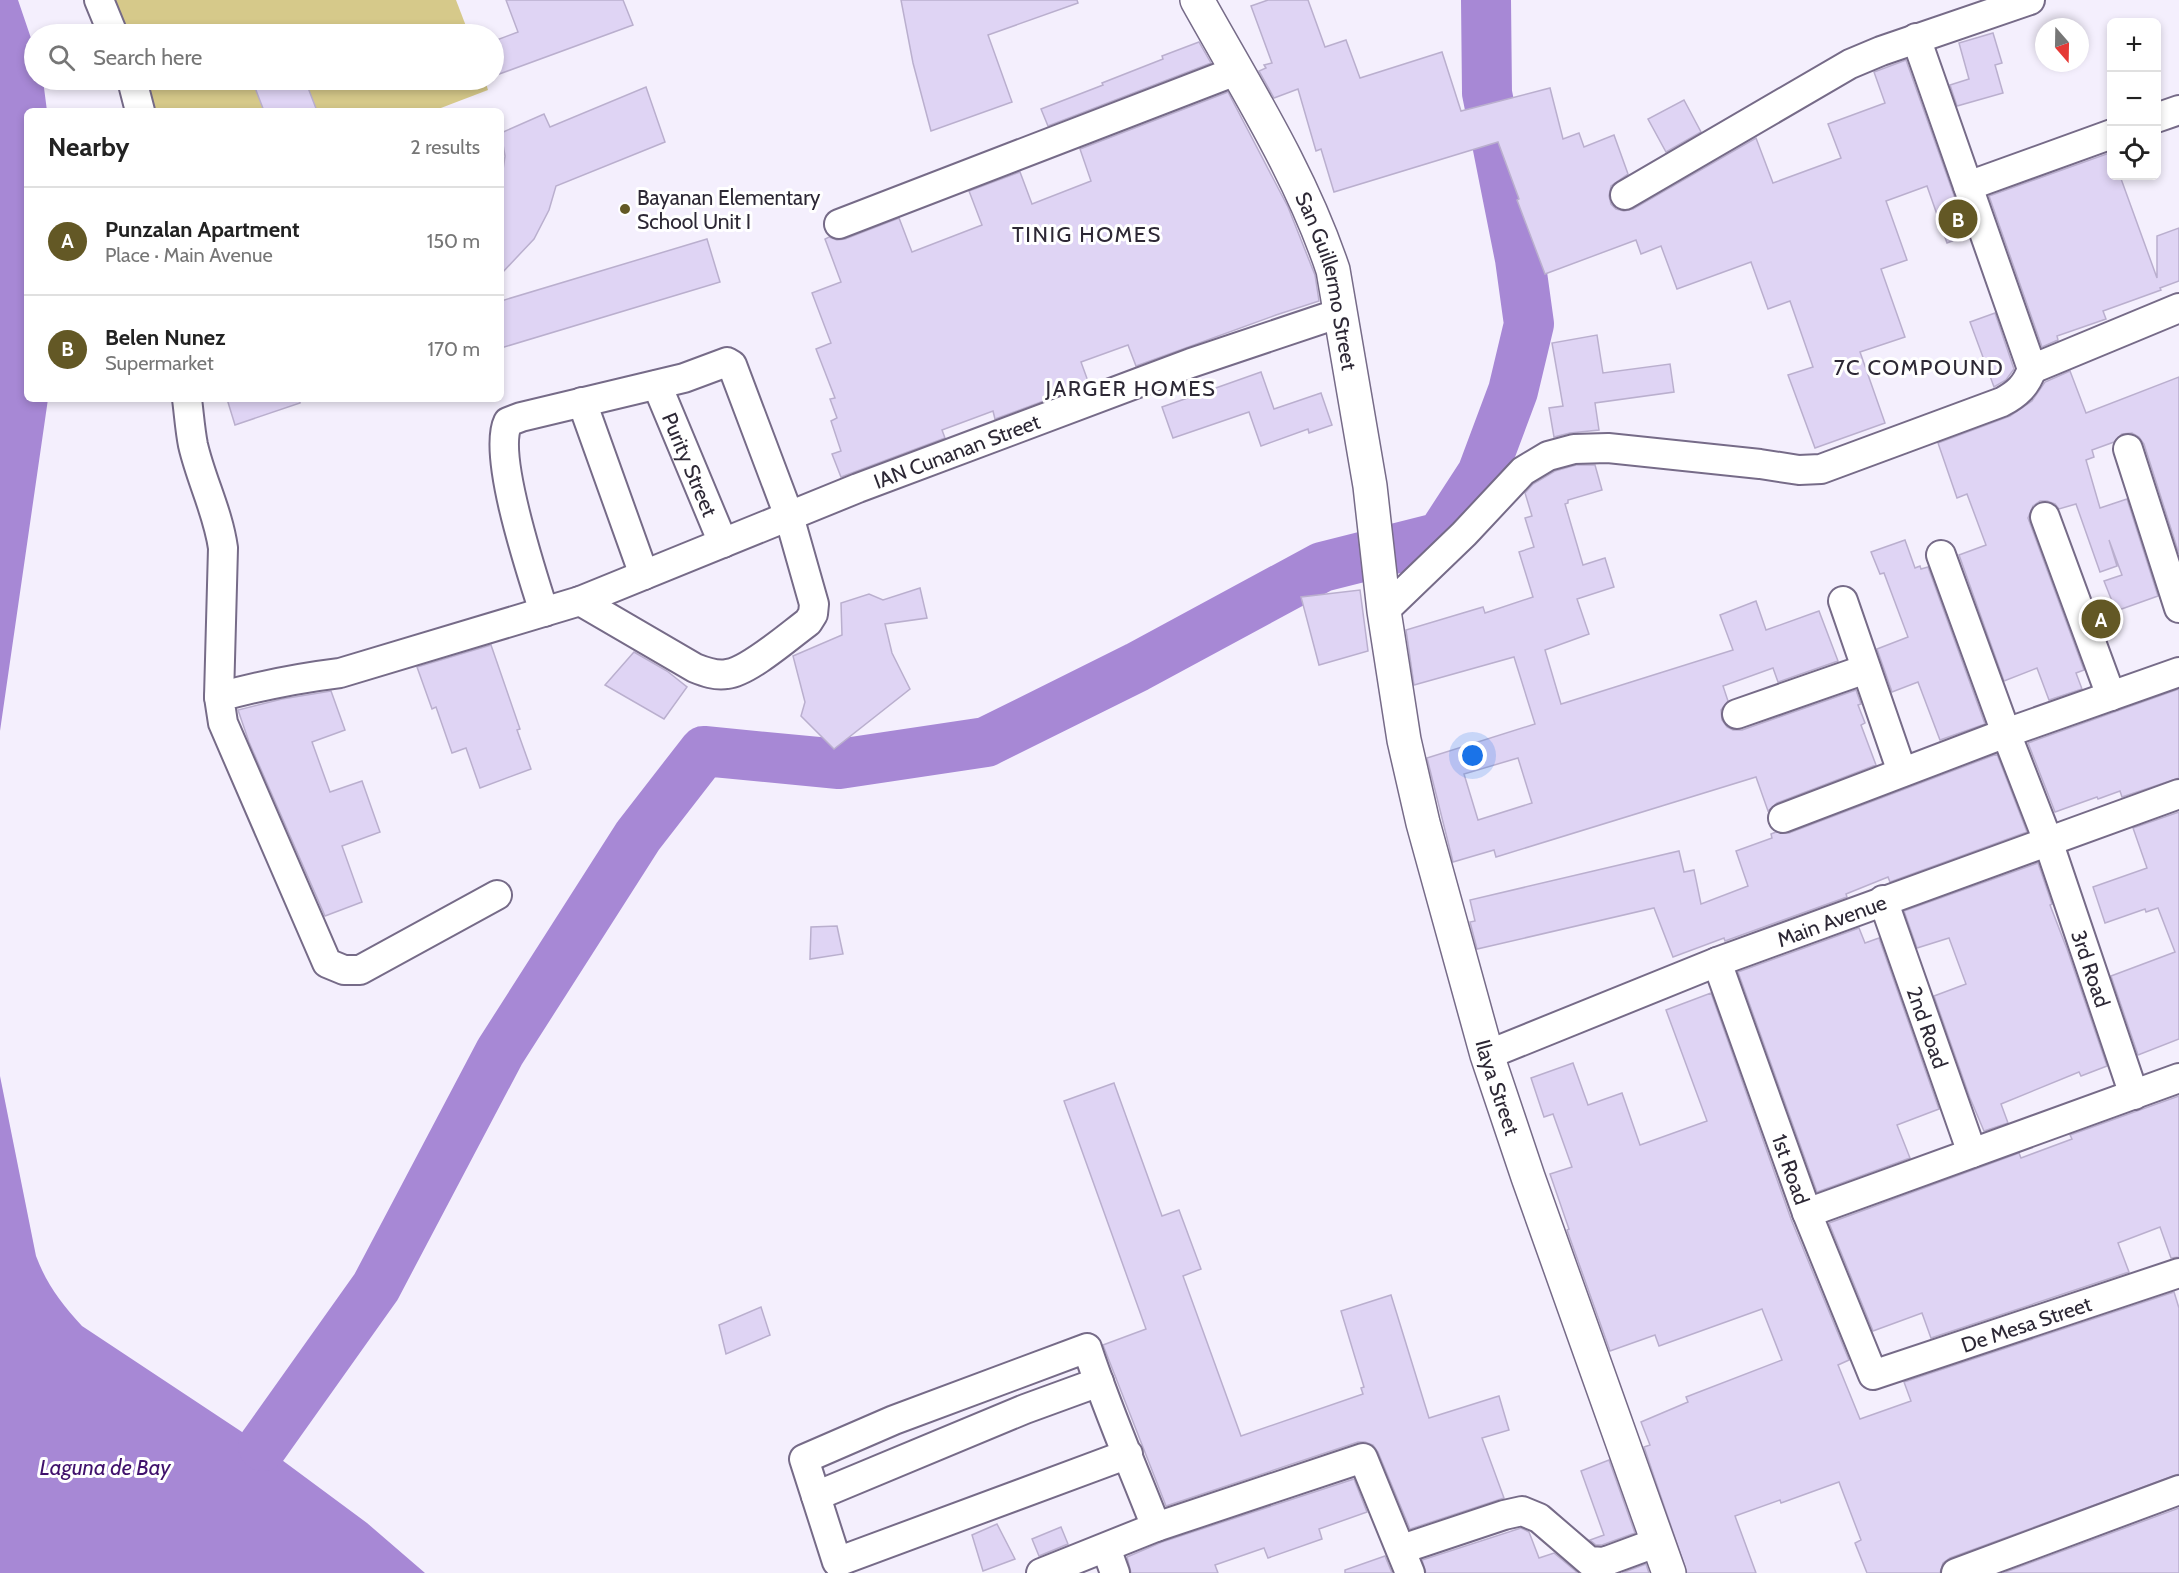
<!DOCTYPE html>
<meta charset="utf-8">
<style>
:root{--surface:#fff;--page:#f6f6f6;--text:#222;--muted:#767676;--line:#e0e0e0;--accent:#635825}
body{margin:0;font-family:Cabin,sans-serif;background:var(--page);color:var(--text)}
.controls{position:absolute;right:18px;top:18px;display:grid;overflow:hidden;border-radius:9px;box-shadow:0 3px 9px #0003}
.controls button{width:54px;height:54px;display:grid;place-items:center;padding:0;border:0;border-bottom:2px solid var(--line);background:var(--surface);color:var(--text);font:30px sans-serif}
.compass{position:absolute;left:2035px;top:18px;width:54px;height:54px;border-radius:50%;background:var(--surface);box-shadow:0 3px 9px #0003;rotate:160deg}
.you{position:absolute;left:1473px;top:756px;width:21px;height:21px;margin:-15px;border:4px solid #fff;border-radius:50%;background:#1a73e8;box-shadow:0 0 0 9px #1a73e833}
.badge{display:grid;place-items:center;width:39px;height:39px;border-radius:50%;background:var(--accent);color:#fff;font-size:20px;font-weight:700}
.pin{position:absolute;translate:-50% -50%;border:3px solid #fff;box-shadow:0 2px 6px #0006}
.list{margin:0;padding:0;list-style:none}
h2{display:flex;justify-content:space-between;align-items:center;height:78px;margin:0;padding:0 24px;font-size:26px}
h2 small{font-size:20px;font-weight:400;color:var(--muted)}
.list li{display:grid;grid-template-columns:39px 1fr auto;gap:18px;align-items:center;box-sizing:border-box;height:108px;padding:0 24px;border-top:2px solid var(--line)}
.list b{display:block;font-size:22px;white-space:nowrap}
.list p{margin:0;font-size:20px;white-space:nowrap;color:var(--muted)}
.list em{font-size:20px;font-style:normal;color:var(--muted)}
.icon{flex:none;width:33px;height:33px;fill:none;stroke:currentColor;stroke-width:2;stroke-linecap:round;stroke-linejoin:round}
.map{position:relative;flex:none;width:2179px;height:1573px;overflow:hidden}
.search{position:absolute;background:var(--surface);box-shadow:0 3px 9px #0003;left:24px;top:24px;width:480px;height:66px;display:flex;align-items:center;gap:15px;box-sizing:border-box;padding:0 21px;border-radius:33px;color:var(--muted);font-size:22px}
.panel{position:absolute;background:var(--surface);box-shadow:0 3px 9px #0003;left:24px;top:108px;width:480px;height:294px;border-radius:9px}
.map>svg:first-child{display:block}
</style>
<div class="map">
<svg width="2179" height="1573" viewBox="0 0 2179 1573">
<rect width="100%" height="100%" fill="#f4effd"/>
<g fill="#d6c98a">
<path d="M114 0H456L469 34H127Z"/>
<path d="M144 80H485L488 90 433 111H153Z"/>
</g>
<g fill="#a788d5">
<path d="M0 0H18L34 47V80H43L47 111H27V399H48L0 731Z"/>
<path d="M0 1076 36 1256C47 1285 61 1303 82 1326L263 1446 367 1523 425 1573H0Z"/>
</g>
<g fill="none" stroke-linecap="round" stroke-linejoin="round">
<path stroke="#a788d5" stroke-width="50" d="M263 1446 376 1287 500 1052 638 836 704 751 839 764 986 742 1137 667 1322 567 1441 537 1482 474 1513 391 1529 324 1520 259 1487 93 1486 0"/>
</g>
<g fill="#dfd4f4" stroke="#baafce" stroke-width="1.5" fill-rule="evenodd">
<path d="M506 0H623L633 25 494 76V41L518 32Z"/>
<path d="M901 0H1077L1078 3 988 35 1012 102 931 131 913 63Z"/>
<path d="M1268 0H1308L1325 47 1346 40 1360 78 1442 52 1461 111 1550 88 1563 139 1579 133 1584 147 1614 135 1628 174 1611 186 1609 196 1611 204 1616 209 1624 211 1633 209 1756 138 1773 183 1841 158 1828 124 1885 103 1874 72 1906 60 1968 235 1947 243 1927 186 1886 201 1907 260 1881 269 1905 337 1860 352 1885 423 1815 448 1788 375 1813 367 1790 301 1768 309 1751 262 1677 289 1661 246 1641 254 1636 240 1545 274 1517 200 1519 199 1498 142 1334 192 1321 149 1316 151 1298 89 1274 98 1259 71 1266 68 1264 65 1272 63 1251 6Z"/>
<path d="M1993 33 2002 63 1995 65 2003 93 1957 106 1950 85 1969 79 1959 43Z"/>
<path d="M1199 42 1211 63 1048 126 1041 109 1103 85 1102 83 1163 59 1162 56Z"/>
<path d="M252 80H305L317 111H264Z"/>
<path d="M646 87 665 142 556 186 549 210 534 239 501 274V184L505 156 501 133 544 114 550 127Z"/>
<path d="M1228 92 1288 207 1315 275 1319 301 1276 315 1136 366 1128 345 1081 362 1089 384 995 419 993 411 942 430 945 438 841 477 832 454 841 451 831 421 837 418 830 399 835 398 816 349 831 343 812 293 841 282 825 239 829 237 837 240 845 239 899 218 912 252 982 225 969 191 1020 172 1032 204 1091 181 1080 149Z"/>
<path d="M1684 100 1701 132 1666 152 1648 119Z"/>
<path d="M2112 152V176H2120L2157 278V236L2179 228V281L2160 288 2161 290 2103 311 2106 319 2057 336 2058 340 2042 347 1989 196Z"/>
<path d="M707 239 720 282 501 348V301Z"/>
<path d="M1995 313 2014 369 2006 380 1994 387 1970 322Z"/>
<path d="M1597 335 1603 373 1670 364 1674 392 1595 403 1599 430 1570 433 1554 437 1549 408 1563 406 1552 343Z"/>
<path d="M2070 371 2086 413 2179 377V554L2144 444 2139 437 2132 433 2122 434 2114 442 2092 450 2094 457 2086 460 2100 508 2127 499 2158 596 2116 611 2104 581 2122 575 2109 540 2117 566 2100 572 2076 504 2059 509 2055 504 2047 501H2040L2033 506 2028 518 2084 670 2076 673 2082 689 2049 700 2037 668 2004 681 1959 555 1986 545 1967 494 1957 498 1938 443 2010 416 2032 401 2045 382Z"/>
<path d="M1261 372 1274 409 1321 393 1332 425 1309 433 1308 429 1261 446 1249 412 1173 438 1162 407Z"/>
<path d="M227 399H300V403L235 425Z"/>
<path d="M1576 465H1595L1602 490 1568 500V503L1565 504 1583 565 1605 558 1614 587 1577 599 1589 634 1545 650 1561 704 1733 650 1720 615 1756 601 1766 630 1819 611 1838 661 1778 682 1773 668 1723 686 1728 701 1721 710 1722 720 1727 727 1733 730H1742L1856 690 1861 704 1858 705 1865 723 1861 725 1876 765 1777 803 1768 811 1756 777 1496 857 1494 850 1453 862 1427 758 1535 724 1514 657 1414 685 1406 630 1483 607 1485 613 1533 597 1519 552 1534 547 1525 518 1532 516 1525 493 1533 484 1555 471ZM1518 758 1532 803 1478 820 1464 774Z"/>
<path d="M1905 540 1915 568 1920 566 1921 569 1928 567 1985 724 1940 740 1918 682 1892 692 1877 649 1908 637 1884 573 1880 574 1871 552Z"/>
<path d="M920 588 927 618 885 624 892 653 910 689 834 749 801 716 805 702 793 656 842 635 841 603 869 594 883 600Z"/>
<path d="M1360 590 1368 651 1319 665 1301 597Z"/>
<path d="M2111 600 2120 626 2105 632 2095 606Z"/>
<path d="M491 645 520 729 517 730 531 769 480 788 466 748 452 753 436 707 432 709 417 667Z"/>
<path d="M634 652 667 671 687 687 664 719 605 685Z"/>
<path d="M2179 689V778L2122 797 2120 791 2098 799 2097 797 2055 812 2028 743Z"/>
<path d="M331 691 345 730 312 742 330 792 362 781 380 832 342 846 362 902 325 916 249 742 238 710 282 699Z"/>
<path d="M1997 754 2027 832 1890 882 1888 877 1846 894 1847 897 1725 941 1724 938 1673 957 1654 908 1477 949 1470 922 1475 921 1470 900 1679 851 1684 872 1694 870 1701 904 1748 886 1736 851 1772 838 1771 834 1776 832 1789 833Z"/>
<path d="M2179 812V1039L2138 1055 2111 976 2175 952 2158 908 2146 912 2145 909 2105 923 2093 887 2147 868 2133 828Z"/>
<path d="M2038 863 2052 904 2050 905 2067 949 2107 1066 2081 1076 2079 1072 2001 1104 2008 1123 1984 1131 1970 1098 1934 996 1966 984 1949 938 1917 948 1904 911Z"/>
<path d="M837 926 843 954 810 959 811 927Z"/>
<path d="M1859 928 1865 943 1879 938 1939 1109 1897 1125 1910 1158 1817 1192 1738 972Z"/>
<path d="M1711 993 1791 1219 1849 1360 1838 1365 1860 1419 1911 1401 1904 1382 2174 1292 2179 1308V1474L1950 1558 1943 1563 1940 1573H1867L1855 1543 1861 1540 1839 1482 1781 1503 1780 1500 1735 1516 1756 1573H1687L1644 1447 1650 1445 1641 1422 1688 1402 1686 1397 1782 1360 1762 1309 1659 1346 1655 1335 1610 1351 1567 1230 1569 1229 1550 1174 1572 1167 1553 1114 1544 1117 1531 1078 1573 1063 1588 1105 1622 1093 1640 1145 1707 1121 1666 1010Z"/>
<path d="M1114 1083 1162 1216 1179 1210 1201 1269 1183 1276 1241 1436 1363 1394 1361 1388 1364 1387 1341 1311 1391 1295 1429 1418 1499 1396 1509 1430 1482 1438 1504 1498 1410 1529 1378 1452 1373 1445 1365 1442H1358L1166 1506 1103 1345 1146 1329 1064 1101Z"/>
<path d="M2179 1096V1257L2171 1258 2160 1227 2118 1243 2129 1272 1931 1338 1922 1313 1873 1331 1829 1223 2019 1153 2021 1158 2072 1139 2070 1135Z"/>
<path d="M761 1307 770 1335 726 1354 719 1325Z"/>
<path d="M1609 1460 1635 1533 1602 1545H1596L1590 1540 1604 1535 1581 1471Z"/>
<path d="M1354 1479 1367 1512 1319 1529 1322 1539 1268 1558 1264 1548 1215 1565 1218 1573H1131L1127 1557 1162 1542Z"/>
<path d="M2179 1508V1573H2003Z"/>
<path d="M997 1524 1015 1559 983 1571 972 1535Z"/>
<path d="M1061 1527 1068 1544 1039 1556 1032 1539Z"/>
<path d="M1521 1528 1529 1532 1539 1558 1554 1553 1578 1573H1426L1422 1560Z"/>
<path d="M1385 1556 1392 1573H1345V1570Z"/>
<path d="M1646 1564 1649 1573H1622Z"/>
</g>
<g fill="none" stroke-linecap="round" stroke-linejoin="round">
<g stroke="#766b88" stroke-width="32">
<g id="minor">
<path d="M99 0 113 34"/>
<path d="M1916 38 2032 369 2179 308"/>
<path d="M132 80 140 111"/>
<path d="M2156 118 2179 110"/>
<path d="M1968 186 2112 134"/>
<path d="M1625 195 1850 64 1881 51 2030 0"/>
<path d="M839 224 1236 71"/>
<path id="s1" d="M657 385 723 543"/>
<path d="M187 399C189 414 190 430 193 445 201 480 218 512 223 548L219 697"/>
<path d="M582 402 644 575"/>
<path d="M2128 449 2179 608"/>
<path d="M2045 517 2111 696"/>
<path id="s2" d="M1941 555 2006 733 2048 841 2134 1095"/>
<path d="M1843 601 1902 772"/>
<path d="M1384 611 1464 534 1523 471 1548 456 1574 449 1608 448 1760 464 1799 470 1821 469 2002 402C2017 394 2026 386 2032 369"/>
<path d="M544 612C532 574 492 455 508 422L521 417 684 378 727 362 732 365 789 516 814 604 813 614 808 622C789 636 748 672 727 674 716 676 705 672 695 668L580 601"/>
<path d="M1737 714 1866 669"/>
<path d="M1783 818 2006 733 2179 672"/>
<path id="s3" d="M497 895 360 970H344L327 963 223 723 219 697C259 686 299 678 340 673L580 601 858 488 1191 363 1340 313"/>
<path id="s4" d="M1883 900 1972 1153"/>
<path id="s5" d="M1717 962 1807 1213 1873 1375 2179 1273"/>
<path id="s6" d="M1487 1055 1717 962 2179 794"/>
<path d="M1807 1213 2179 1078"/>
<path d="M1128 1454 837 1562 804 1459 894 1420 1087 1348C1107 1409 1133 1468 1156 1527"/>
<path d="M816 1496 1025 1409 1099 1382"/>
<path d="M1106 1548 1115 1573"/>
<path d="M1402 1549 1504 1515 1522 1511 1539 1518 1589 1561 1604 1562 1658 1542"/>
<path d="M1041 1573 1156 1527 1363 1458 1410 1573"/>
<path d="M1956 1573 2179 1490"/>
</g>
</g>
<g stroke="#766b88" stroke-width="36">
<g id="major">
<path id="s7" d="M1197 0C1246 88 1301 174 1333 270L1370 486 1384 611 1404 740 1423 823 1487 1055 1528 1177 1669 1573"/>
</g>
</g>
<use href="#minor" stroke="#fff" stroke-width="28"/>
<use href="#major" stroke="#fff" stroke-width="33"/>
</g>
<circle fill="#635825" stroke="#fff" stroke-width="2" cx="625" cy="209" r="6"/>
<g text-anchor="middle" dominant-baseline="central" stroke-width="6" stroke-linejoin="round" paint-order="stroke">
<g font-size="21" fill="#2d2835" stroke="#fff" text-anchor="start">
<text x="637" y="197">Bayanan Elementary<tspan x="637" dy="24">School Unit I</tspan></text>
</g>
<g font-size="21" fill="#2d2835" stroke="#fff">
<text stroke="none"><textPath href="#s7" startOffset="312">San Guillermo Street</textPath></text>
<text stroke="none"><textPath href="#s3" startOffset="1258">IAN Cunanan Street</textPath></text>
<text stroke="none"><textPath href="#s1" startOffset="86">Purity Street</textPath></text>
<text stroke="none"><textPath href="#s6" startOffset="370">Main Avenue</textPath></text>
<text stroke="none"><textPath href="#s2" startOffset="440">3rd Road</textPath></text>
<text stroke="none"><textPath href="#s4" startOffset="135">2nd Road</textPath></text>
<text stroke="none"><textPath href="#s7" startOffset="1138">Ilaya Street</textPath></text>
<text stroke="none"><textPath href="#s5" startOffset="220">1st Road</textPath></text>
<text stroke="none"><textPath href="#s5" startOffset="603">De Mesa Street</textPath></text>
</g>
<g font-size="22" letter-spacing="1.5" fill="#2d2835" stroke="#fff">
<text x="1087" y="234">TINIG HOMES</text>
<text x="1919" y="367">7C COMPOUND</text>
<text x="1131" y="388">JARGER HOMES</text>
</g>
<g font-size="22" font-style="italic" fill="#40116c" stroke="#fff">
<text x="105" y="1467">Laguna de Bay</text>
</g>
</g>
</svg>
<div class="controls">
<button>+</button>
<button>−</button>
<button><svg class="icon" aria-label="locate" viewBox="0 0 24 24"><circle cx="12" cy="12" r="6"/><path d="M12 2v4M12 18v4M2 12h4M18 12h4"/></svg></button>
</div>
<svg class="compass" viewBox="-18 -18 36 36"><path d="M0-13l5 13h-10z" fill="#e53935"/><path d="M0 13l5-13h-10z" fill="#767676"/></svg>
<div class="you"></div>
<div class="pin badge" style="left:2101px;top:619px">A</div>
<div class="pin badge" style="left:1958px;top:219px">B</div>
<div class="search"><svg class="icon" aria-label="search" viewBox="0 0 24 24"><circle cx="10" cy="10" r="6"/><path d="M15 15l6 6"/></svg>Search here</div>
<section class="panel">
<h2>Nearby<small>2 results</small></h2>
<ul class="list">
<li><span class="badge">A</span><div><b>Punzalan Apartment</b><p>Place · Main Avenue</p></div><em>150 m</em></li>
<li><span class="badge">B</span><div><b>Belen Nunez</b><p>Supermarket</p></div><em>170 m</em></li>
</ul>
</section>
</div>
